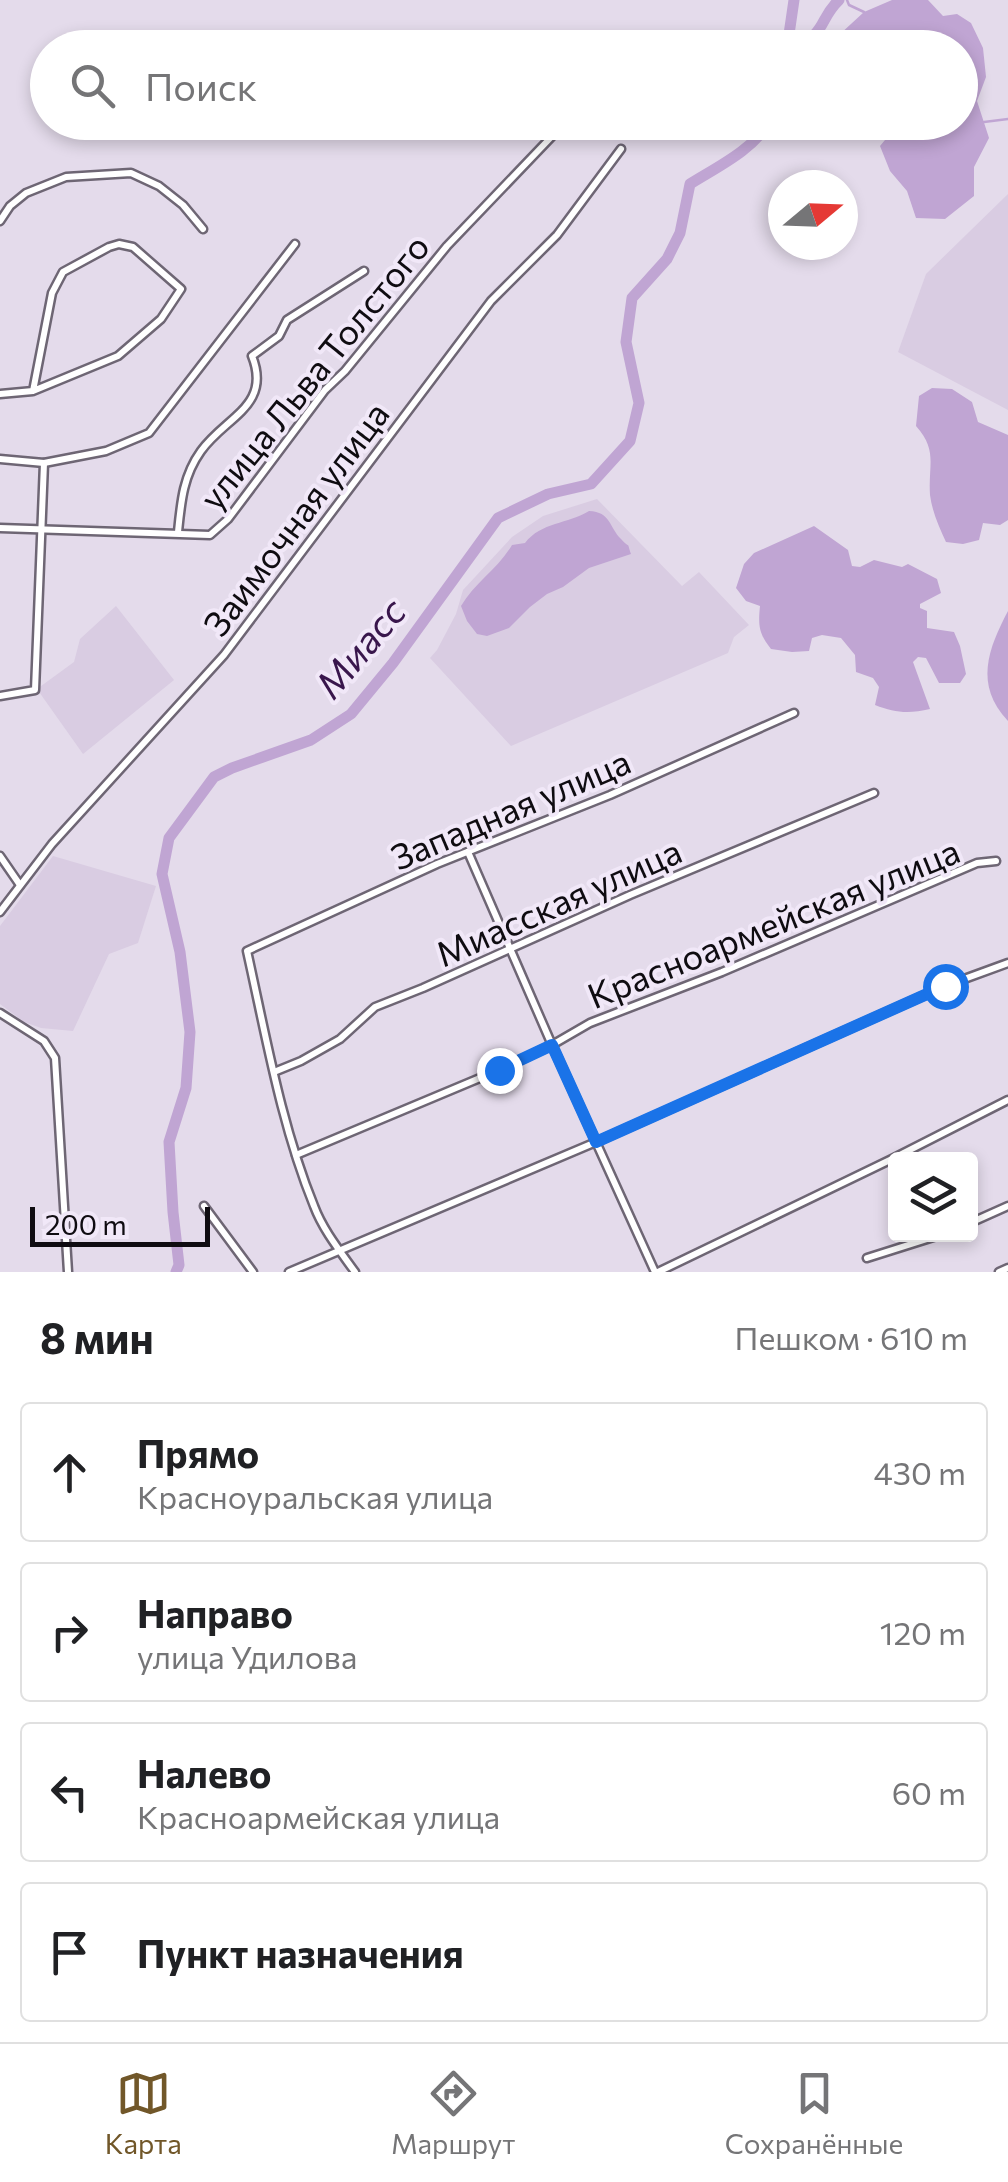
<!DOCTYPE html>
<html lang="ru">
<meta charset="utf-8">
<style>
:root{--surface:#fff;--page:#f6f6f6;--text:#202124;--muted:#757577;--line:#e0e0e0;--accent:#715729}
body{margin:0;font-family:Commissioner,sans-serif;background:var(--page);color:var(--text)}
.controls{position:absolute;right:30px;bottom:30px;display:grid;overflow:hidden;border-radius:10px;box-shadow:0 5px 15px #0003}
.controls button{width:90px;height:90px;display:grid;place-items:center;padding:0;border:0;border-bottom:2px solid var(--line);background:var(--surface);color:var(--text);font:50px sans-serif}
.compass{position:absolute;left:768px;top:170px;width:90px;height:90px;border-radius:50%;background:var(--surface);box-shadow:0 5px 15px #0003;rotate:71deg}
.scale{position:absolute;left:30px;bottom:25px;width:180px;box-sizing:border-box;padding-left:10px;border:5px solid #0f0c11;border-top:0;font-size:28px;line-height:35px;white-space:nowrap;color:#0f0c11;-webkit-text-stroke:8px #f1e8f8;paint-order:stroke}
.stop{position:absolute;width:30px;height:30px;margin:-22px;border:8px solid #1a73e8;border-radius:50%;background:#fff}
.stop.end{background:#1a73e8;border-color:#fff;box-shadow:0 2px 10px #0008}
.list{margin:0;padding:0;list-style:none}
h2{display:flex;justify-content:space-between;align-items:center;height:130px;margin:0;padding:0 40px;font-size:42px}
h2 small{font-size:32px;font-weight:400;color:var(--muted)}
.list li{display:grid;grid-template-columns:65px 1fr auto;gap:30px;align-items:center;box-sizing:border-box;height:140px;margin:0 20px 20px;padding:0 20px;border:2px solid var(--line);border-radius:10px}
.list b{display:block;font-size:38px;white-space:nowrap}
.list p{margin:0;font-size:32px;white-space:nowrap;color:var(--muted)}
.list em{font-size:32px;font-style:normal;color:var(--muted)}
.icon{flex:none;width:55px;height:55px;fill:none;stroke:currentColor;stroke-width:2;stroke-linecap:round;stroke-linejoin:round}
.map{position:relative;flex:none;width:1008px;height:1272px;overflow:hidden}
.search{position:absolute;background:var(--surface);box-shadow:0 5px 15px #0003;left:30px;right:30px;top:30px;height:110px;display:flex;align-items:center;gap:25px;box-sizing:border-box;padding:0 35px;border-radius:55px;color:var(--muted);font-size:38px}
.sheet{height:770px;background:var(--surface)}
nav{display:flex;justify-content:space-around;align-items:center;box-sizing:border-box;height:140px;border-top:2px solid var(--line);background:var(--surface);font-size:28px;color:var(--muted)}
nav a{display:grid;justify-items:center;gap:5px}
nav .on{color:var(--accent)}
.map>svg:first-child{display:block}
</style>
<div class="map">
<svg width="1008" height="1272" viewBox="0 0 1008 1272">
<rect width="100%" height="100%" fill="#e4dbeb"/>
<g fill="#d9cce2">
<path d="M1008 194V410L898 352 926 274Z"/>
<path d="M597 499 682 586 699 572 749 625 734 637 728 653 511 746 430 658 437 650 456 614 463 590 512 537 543 516Z"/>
<path d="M116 606 174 680 83 754 37 689 74 662 80 639Z"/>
<path d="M53 856 156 886 138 943 109 954 73 1031 41 1028 24 1022 0 1004V926Z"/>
</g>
<g fill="#c0a5d3">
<path d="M892 0H928L943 16 957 14 971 23 983 48 986 77 977 101 989 138 974 167V196L945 219 916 218 907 191 890 171 880 146 885 140 882 123 960 122V48L826 47 864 12Z"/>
<path d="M932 388 952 389 972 402 978 422 1008 435V520L1000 525 983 523 979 540 963 544 946 542C939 527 932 511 930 495 928 464 938 451 916 426L919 396Z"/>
<path d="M589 511C611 512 609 527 621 539 632 551 626 539 631 554L589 568 563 587 547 594 530 607 509 628 487 636 477 634 467 621 461 606C475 582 497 570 512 545L525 543C541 522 568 524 589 511Z"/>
<path d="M814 526 848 550 852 566 860 567 874 560 902 567 908 564 937 579 941 593 920 604V608L927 611V628L954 632 960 646 966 674 960 683H939L926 658 918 657 913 662 930 709C909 714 895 713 875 705L879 687 873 678 856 672 855 655 841 638 822 635 812 638 809 651 792 652 771 649C759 634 758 626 760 606L746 601 736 588 744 564 754 553Z"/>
<path d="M1008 611V721C974 685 988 649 1008 611Z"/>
</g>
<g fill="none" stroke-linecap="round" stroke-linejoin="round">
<g stroke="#c0a5d3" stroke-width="2.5">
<path d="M847 0 849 5 864 12"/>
<path d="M984 122 1008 119"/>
</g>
<g stroke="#c0a5d3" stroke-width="11">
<path d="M787 48 794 0"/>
<path d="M793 48C828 33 818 20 839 0"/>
<path d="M176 1272 179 1265 173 1212 169 1142 186 1088 190 1032 180 952 162 874 169 838 214 777 232 768 311 740 351 714 393 663 498 518 548 494 591 484 630 441 639 403 626 342 632 298 667 259 680 233 690 184C717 167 753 150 769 122"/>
</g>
<g stroke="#6e6674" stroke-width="11">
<g id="minor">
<path d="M0 221 10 206 26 193 66 177 131 173 159 186 183 205 203 229"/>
<path d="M0 394 33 391 118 356 161 319 181 289 133 247 119 244 109 247 63 272 52 293 33 391"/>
<path d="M0 459 44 463 106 451 149 433 295 244"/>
<path d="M0 528 210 535 228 519 325 390 345 371 447 246 557 131"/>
<path d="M178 532C181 502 183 476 201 451 225 417 272 406 252 356L279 336 287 320 364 271"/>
<path d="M0 696 35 690 44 463"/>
<path d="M468 852 552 1045 655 1272"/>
<path d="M0 856 20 885"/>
<path d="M0 912 52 844 224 655 491 301 557 235 621 149"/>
<path d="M0 1013 44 1041 55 1058 68 1272"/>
<path d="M274 1072 301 1061 340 1039 375 1007 423 988 630 895 874 793"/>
<path d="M296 1155 499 1070 552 1045 590 1023 722 972 977 863 996 861"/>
<path d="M204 1206 253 1272"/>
<path d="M970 1223 1008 1206"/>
<path d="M867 1258 943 1234"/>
<path d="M289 1272 596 1142 945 986 1008 963"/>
<path d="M355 1272C340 1251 323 1230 314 1206 281 1125 266 1036 247 951L437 864 610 795 794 713"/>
<path d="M658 1272 892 1159 1008 1100"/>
<path d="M999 1272 1008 1268"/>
</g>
</g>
<use href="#minor" stroke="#fff" stroke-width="6"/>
</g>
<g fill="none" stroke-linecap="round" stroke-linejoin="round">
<path stroke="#1a73e8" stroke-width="12" d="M499 1070 552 1045 596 1142 945 986"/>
</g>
<g text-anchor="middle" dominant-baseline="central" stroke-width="8" stroke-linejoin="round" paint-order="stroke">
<g font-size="35" fill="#0f0c11" stroke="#f1e8f8">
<text transform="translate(313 371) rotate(-51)">улица Льва Толстого</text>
<text transform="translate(295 518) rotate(-53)">Заимочная улица</text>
<text transform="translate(510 808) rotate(-23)">Западная улица</text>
<text transform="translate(558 901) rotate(-24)">Миасская улица</text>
<text transform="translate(773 922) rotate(-22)">Красноармейская улица</text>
</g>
<g font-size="38" font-style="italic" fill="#39164c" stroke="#f1e8f8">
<text transform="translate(359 647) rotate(-50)">Миасс</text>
</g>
</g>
</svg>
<div class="controls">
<button><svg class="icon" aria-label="layers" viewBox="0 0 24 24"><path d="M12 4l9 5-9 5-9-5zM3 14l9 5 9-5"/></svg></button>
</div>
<svg class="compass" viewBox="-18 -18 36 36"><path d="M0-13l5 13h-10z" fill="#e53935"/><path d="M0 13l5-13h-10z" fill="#757577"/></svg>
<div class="scale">200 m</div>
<div class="stop" style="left:945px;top:986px"></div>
<div class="stop end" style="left:499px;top:1070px"></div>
<div class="search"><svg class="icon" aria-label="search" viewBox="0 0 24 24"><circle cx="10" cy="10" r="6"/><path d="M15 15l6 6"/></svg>Поиск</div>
</div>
<section class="sheet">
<h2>8 мин<small>Пешком · 610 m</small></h2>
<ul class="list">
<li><svg class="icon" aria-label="ahead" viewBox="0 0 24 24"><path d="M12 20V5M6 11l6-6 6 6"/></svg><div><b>Прямо</b><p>Красноуральская улица</p></div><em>430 m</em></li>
<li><svg class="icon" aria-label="right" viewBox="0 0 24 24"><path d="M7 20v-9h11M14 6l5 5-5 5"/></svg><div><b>Направо</b><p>улица Удилова</p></div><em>120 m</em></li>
<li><svg class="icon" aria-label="left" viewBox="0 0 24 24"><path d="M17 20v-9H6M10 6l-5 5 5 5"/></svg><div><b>Налево</b><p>Красноармейская улица</p></div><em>60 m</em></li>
<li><svg class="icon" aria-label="arrive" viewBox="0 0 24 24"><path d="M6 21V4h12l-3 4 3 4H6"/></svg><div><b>Пункт назначения</b></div></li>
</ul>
</section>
<nav>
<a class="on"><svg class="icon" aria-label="map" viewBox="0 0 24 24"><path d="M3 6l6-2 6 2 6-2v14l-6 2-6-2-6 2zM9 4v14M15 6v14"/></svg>Карта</a>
<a><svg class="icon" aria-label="directions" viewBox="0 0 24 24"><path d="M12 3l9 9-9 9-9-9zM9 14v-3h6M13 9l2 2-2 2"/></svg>Маршрут</a>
<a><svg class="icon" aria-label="saved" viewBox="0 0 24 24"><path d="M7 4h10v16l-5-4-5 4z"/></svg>Сохранённые</a>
</nav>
